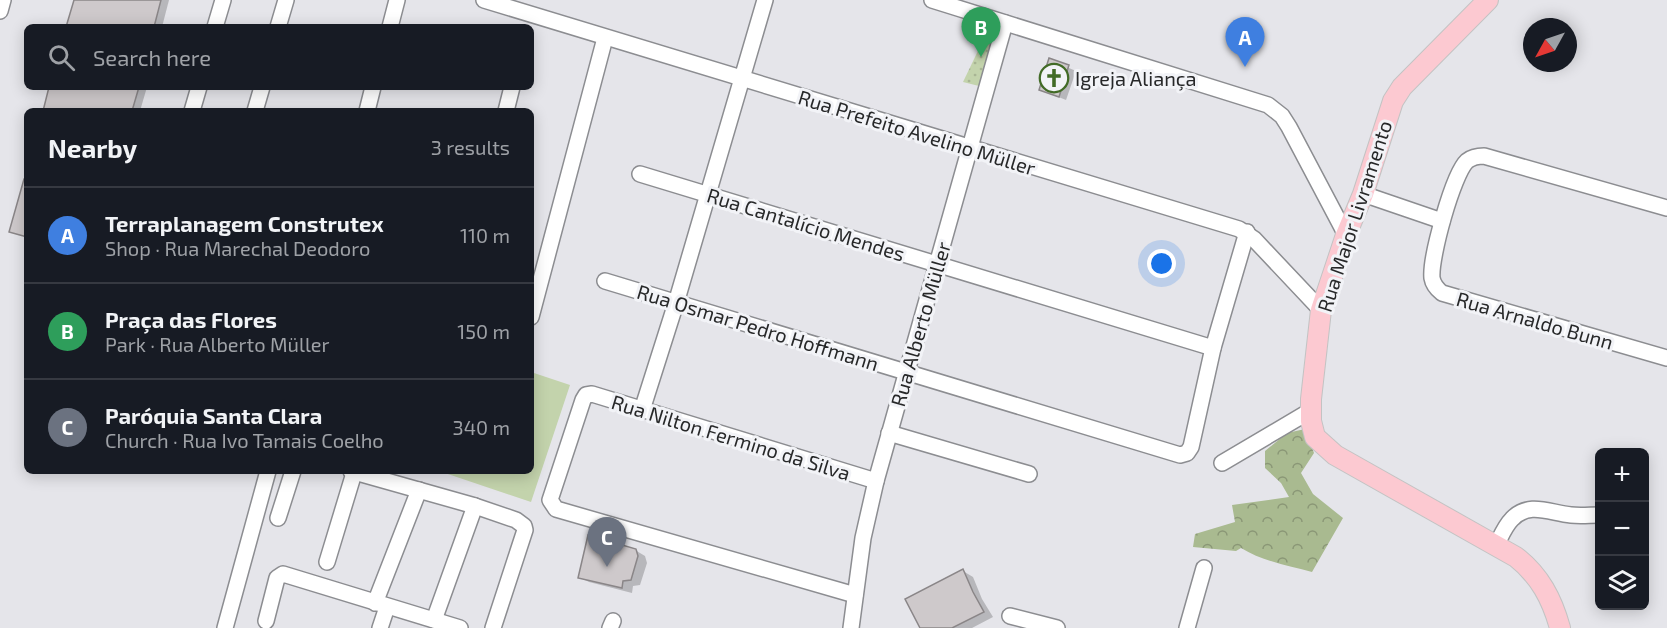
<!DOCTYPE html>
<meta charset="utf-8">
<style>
:root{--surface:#171b24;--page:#242831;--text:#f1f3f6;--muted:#9ea1a6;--line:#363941;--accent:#ea580c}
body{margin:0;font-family:"Exo 2",sans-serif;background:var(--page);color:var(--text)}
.controls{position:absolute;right:18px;bottom:18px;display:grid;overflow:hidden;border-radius:9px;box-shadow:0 3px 15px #0003}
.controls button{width:54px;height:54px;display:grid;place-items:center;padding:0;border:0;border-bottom:2px solid var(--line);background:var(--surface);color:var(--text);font:30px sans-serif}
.compass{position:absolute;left:1523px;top:18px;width:54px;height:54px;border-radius:50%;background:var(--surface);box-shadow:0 3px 15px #0003;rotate:230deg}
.you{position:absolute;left:1162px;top:264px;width:21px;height:21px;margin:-15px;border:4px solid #fff;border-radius:50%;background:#1a73e8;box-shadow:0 0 0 9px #1a73e833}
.badge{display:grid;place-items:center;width:39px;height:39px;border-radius:50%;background:var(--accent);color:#fff;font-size:20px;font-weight:700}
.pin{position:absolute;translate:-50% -50px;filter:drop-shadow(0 2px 3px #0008)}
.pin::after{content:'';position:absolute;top:32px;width:21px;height:18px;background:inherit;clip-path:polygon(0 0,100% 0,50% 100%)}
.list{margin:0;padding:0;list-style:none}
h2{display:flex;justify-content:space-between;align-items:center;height:78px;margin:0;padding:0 24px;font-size:26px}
h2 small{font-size:20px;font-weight:400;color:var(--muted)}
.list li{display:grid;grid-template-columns:39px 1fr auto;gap:18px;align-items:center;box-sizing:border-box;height:96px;padding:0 24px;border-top:2px solid var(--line)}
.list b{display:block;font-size:22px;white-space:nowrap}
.list p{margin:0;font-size:20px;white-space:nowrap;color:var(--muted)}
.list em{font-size:20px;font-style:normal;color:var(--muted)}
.icon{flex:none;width:33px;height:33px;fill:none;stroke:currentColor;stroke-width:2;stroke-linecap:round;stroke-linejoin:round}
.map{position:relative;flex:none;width:1667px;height:628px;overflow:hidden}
.search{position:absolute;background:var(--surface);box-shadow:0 3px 15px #0003;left:24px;top:24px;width:510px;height:66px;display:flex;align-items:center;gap:15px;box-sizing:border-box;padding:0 21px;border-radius:9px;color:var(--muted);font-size:22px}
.panel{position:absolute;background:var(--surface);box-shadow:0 3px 15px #0003;left:24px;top:108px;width:510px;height:366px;border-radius:9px}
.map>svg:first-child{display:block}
</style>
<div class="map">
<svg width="1667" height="628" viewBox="0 0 1667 628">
<defs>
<pattern id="forest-crowns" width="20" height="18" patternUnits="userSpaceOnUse" patternTransform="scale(1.5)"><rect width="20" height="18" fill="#a9ba90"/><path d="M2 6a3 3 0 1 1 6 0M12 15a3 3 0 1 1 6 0" fill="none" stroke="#8a9776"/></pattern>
<pattern id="park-dots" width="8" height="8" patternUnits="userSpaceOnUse" patternTransform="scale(1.5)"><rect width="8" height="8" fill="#c3d3ac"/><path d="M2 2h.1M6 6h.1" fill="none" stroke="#a8b594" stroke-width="1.8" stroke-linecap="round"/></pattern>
</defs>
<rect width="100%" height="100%" fill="#e5e5ea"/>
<path fill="url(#forest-crowns)" d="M1305 429 1314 453 1301 473 1313 494 1343 518 1312 572C1289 566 1262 561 1241 548L1236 551 1193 547 1195 534 1235 522 1232 505 1289 497 1281 483 1265 468V451L1287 433Z"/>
<path fill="url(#park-dots)" d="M988 30 994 31 979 86 963 82Z"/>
<path fill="#c3d3ac" d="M531 372 570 385 531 502 439 471H531Z"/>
<g fill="#0003">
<path d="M75 0H169L162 27H68Z"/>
<path d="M1050 60 1076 71 1066 100 1041 90Z"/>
<path d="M51 87H147L140 111H44Z"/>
<path d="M635 550 645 556 647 563 640 585 633 586 632 593 589 582 579 577Z"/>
<path d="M963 571 973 577 982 599 993 617 972 628H922Z"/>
</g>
<g fill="#cec9cb" stroke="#8a8688" stroke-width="1.5">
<path d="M74 0H161L154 27H66Z"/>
<path d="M1049 58 1069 65 1059 97 1039 90Z"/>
<path d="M49 87H139L132 111H43Z"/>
<path d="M24 179H27V237L9 232Z"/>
<path d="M588 535 636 549 638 556 631 580 623 581 622 588 578 578Z"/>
<path d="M963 569 973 592 984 612 952 628H920L905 599Z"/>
</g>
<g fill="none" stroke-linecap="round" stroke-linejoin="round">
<g stroke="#8c8d91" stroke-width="18">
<g id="minor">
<path d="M484 0 1239 229 1254 239 1321 310"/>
<path d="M932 0 1268 105 1282 116 1289 127 1346 235"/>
<path d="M0 11 3 0"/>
<path d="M215 27 223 0"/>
<path d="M278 27 286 0"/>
<path d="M390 27 397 0"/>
<path d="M192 111 199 87"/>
<path d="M255 111 262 87"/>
<path d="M367 111 373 87"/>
<path d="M506 111 512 87"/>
<path d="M640 174 1213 348"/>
<path d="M1363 194 1442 221"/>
<path d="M1667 208 1484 156C1478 156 1472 157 1467 161 1453 174 1430 258 1432 278 1433 284 1437 289 1442 293L1667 358"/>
<path d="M605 281 1180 455 1187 453 1191 447 1213 348 1247 232"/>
<path d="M531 317 605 38"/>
<path d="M642 410 676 303 765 0"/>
<path d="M889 433 1029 474"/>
<path d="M1222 463 1310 411"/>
<path d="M351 471 475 506 516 520 524 526 525 530 493 628"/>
<path d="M278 518 293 471"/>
<path d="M1497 544C1501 536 1505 526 1512 519 1529 501 1550 513 1571 515 1580 516 1590 515 1600 515"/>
<path d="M327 562 354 473"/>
<path d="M855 595 556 509 550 500 583 400 586 395 592 394 876 481"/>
<path d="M375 603 419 490"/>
<path d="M1010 616 1057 628"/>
<path d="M434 620 475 506"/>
<path d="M266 621 277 578 283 574 460 628"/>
<path d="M225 628 268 471"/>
<path d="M380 628 387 607"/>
<path d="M610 628 613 621"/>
<path d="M851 628 863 538 876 481 1005 23"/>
<path d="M1187 628 1204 568"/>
</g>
</g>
<g stroke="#c3c3c3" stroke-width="22">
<path id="major" d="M1488 0 1402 87 1393 101 1363 194 1346 235 1321 310 1311 399V421L1315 437 1335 455 1516 557C1540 576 1552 599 1560 628"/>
</g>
<use href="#minor" stroke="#fff" stroke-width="15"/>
<use href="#major" stroke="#fcc9d1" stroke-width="20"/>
</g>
<defs>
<g id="church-ring" transform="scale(1.5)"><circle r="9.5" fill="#f2f3f7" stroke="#426b27" stroke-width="1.5"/><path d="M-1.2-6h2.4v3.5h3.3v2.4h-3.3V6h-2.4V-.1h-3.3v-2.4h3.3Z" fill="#426b27"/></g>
</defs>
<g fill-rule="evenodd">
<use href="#church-ring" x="1054" y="78"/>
</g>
<g text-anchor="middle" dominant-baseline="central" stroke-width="6" stroke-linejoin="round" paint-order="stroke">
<g font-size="20" fill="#272829" stroke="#f2f3f7" text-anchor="start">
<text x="1075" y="78">Igreja Aliança</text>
</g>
<g font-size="20" fill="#272829" stroke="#f2f3f7">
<text transform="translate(917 132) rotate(17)">Rua Prefeito Avelino Müller</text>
<text transform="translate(1354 216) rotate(-72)">Rua Major Livramento</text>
<text transform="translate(806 224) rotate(17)">Rua Cantalício Mendes</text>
<text transform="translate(1535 320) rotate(16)">Rua Arnaldo Bunn</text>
<text transform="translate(920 324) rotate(-74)">Rua Alberto Müller</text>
<text transform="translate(758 327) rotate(17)">Rua Osmar Pedro Hoffmann</text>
<text transform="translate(731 437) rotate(17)">Rua Nilton Fermino da Silva</text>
</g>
</g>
</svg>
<div class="controls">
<button>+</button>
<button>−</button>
<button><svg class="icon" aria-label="layers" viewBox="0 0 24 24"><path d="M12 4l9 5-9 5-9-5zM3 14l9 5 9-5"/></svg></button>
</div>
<svg class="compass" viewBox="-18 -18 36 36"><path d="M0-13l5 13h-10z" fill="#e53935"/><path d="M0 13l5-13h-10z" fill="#9ea1a6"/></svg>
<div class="you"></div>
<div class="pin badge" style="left:1245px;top:67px;background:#3f7fe0">A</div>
<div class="pin badge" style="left:981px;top:57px;background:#2e9e5b">B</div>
<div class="pin badge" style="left:607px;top:567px;background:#6b7280">C</div>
<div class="search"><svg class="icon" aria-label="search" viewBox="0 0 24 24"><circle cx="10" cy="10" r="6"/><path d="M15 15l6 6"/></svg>Search here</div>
<section class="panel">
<h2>Nearby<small>3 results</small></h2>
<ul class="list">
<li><span class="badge" style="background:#3f7fe0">A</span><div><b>Terraplanagem Construtex</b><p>Shop · Rua Marechal Deodoro</p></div><em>110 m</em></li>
<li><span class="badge" style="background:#2e9e5b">B</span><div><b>Praça das Flores</b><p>Park · Rua Alberto Müller</p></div><em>150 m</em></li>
<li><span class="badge" style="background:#6b7280">C</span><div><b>Paróquia Santa Clara</b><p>Church · Rua Ivo Tamais Coelho</p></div><em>340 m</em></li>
</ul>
</section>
</div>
